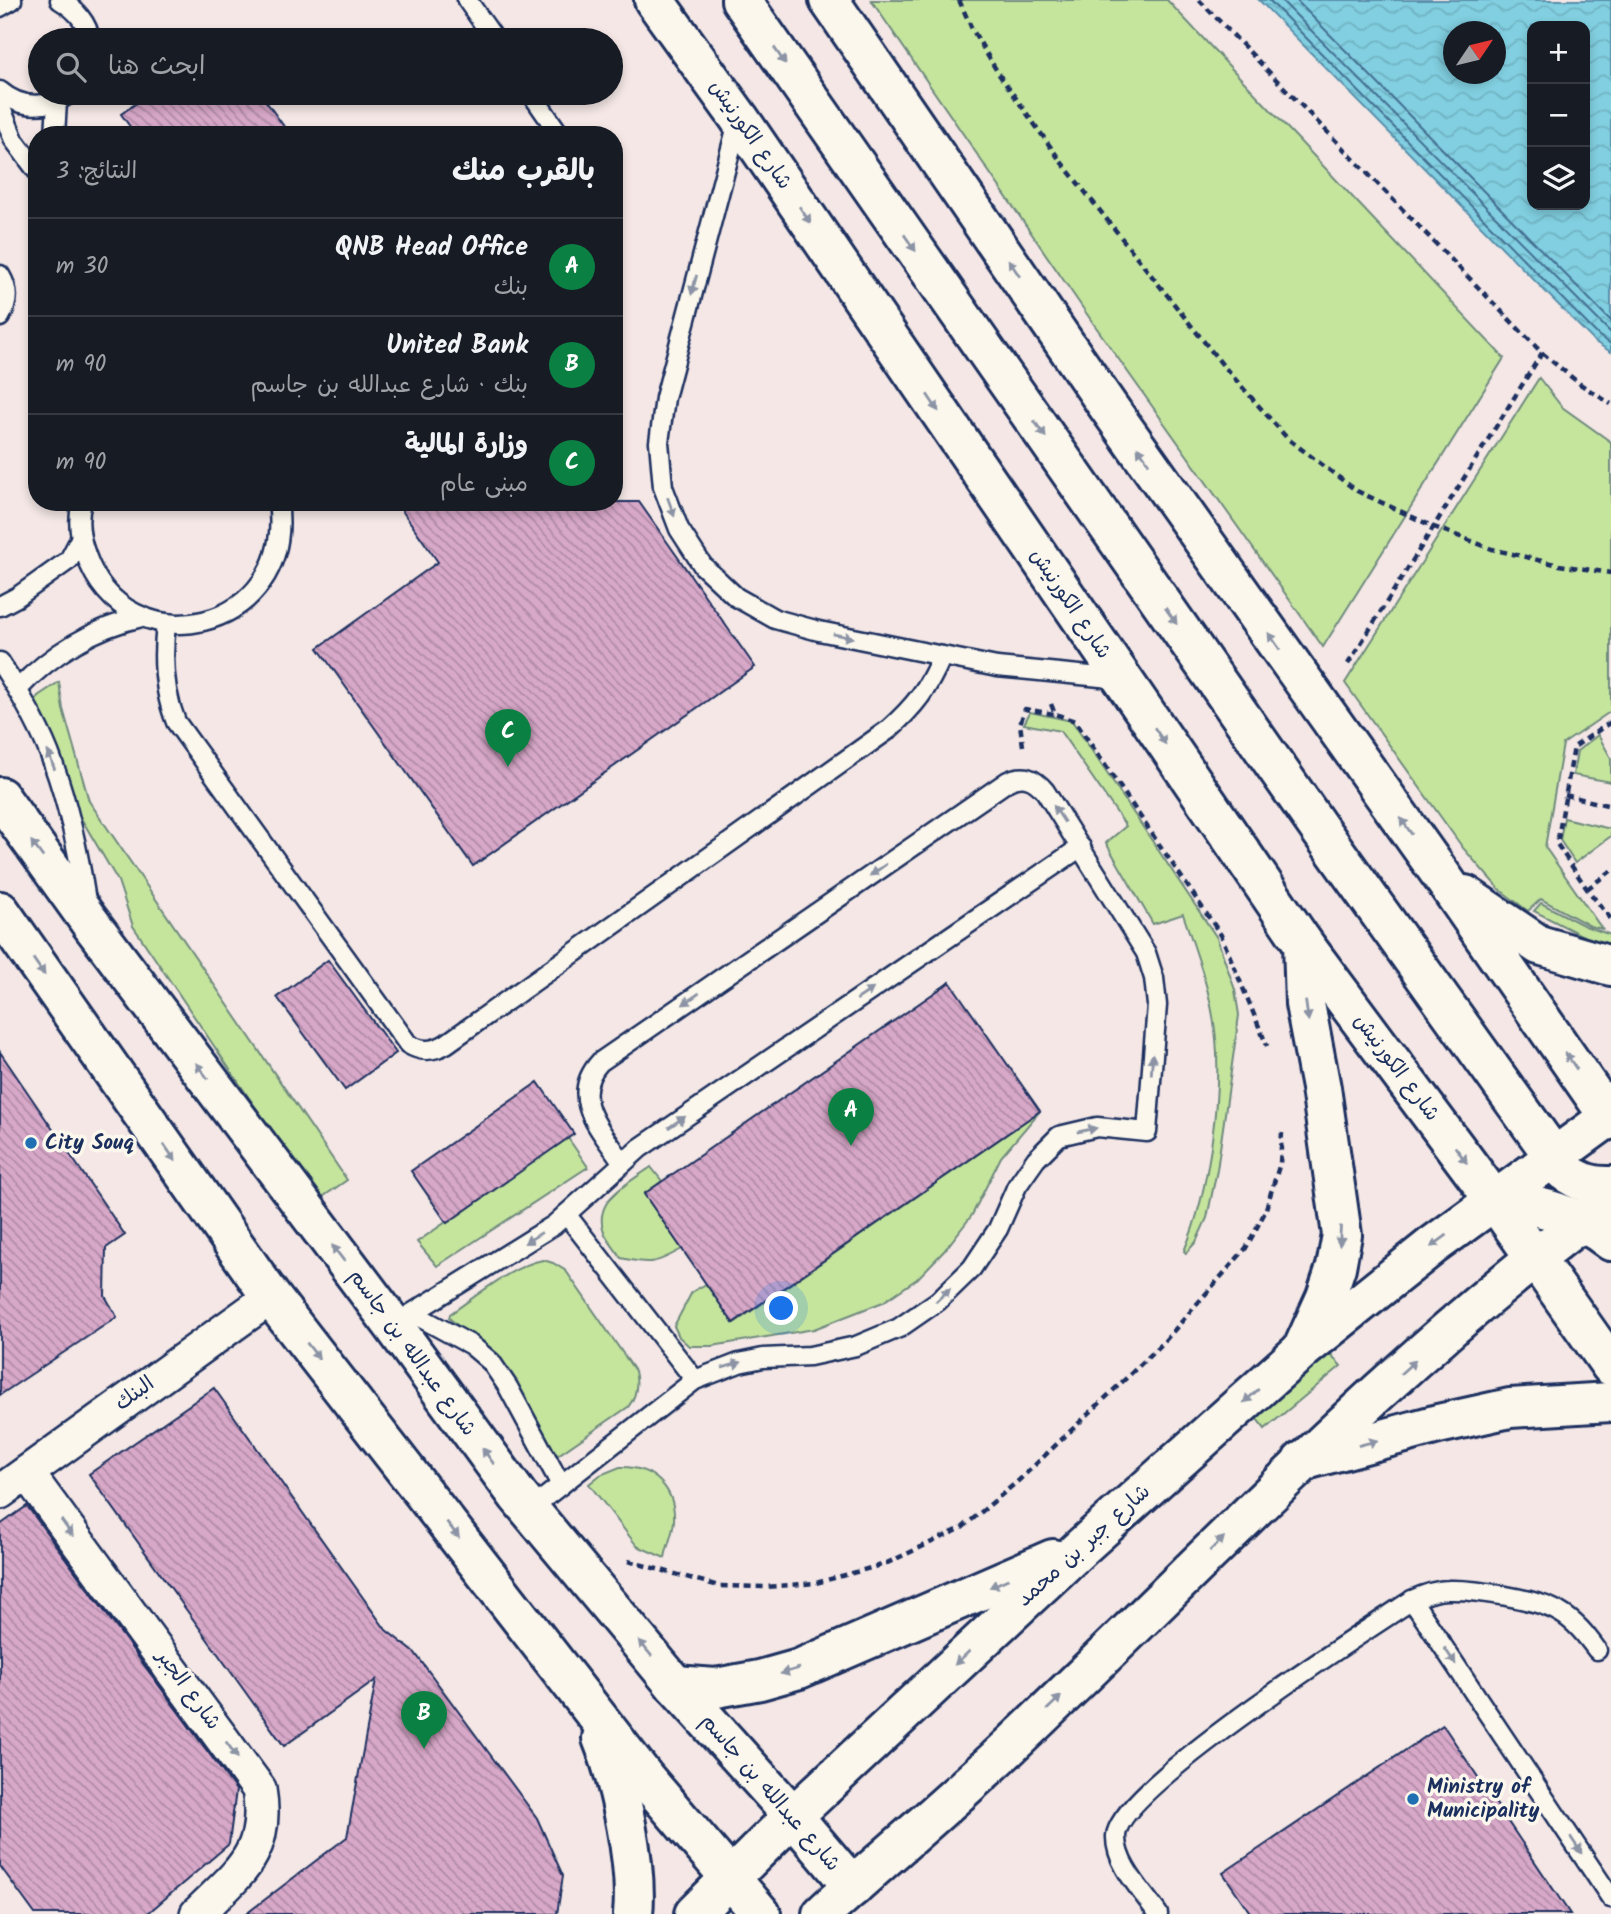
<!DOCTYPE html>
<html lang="ar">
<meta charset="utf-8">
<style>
:root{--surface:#171b24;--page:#242831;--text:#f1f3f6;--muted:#9ea1a6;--line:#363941;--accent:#0b8043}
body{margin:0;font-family:Kalam,"Playpen Sans Arabic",sans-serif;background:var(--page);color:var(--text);direction:rtl}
.controls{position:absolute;right:21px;top:21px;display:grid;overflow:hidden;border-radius:14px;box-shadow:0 4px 10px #0003}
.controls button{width:63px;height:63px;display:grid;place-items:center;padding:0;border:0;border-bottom:2px solid var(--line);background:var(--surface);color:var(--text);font:35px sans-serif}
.compass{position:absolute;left:1443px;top:21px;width:63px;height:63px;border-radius:50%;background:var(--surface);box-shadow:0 4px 10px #0003;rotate:55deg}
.you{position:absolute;left:782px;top:1309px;width:24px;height:24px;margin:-18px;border:5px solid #fff;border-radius:50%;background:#1a73e8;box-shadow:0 0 0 10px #1a73e833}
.badge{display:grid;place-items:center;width:46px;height:46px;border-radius:50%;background:var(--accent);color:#fff;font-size:23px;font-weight:700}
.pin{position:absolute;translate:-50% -58px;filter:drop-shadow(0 2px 4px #0008)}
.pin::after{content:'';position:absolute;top:37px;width:24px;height:21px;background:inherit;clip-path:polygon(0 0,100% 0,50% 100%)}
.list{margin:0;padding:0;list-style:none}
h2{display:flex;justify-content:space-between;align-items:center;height:91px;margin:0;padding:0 28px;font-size:30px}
h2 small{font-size:23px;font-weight:400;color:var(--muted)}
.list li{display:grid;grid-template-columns:46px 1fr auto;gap:21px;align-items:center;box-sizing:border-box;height:98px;padding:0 28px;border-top:2px solid var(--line)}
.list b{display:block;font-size:26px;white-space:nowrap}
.list p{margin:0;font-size:23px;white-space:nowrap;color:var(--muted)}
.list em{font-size:23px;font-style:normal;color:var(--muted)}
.icon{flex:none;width:38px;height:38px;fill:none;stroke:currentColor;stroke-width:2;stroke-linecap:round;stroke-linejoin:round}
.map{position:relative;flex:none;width:1611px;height:1914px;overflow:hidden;direction:ltr}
.search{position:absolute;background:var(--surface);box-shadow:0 4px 10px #0003;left:28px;top:28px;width:595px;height:77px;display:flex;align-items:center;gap:18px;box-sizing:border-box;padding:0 24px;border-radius:38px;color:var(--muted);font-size:26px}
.panel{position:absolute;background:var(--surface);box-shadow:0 4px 10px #0003;left:28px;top:126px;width:595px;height:385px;border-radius:28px;direction:rtl}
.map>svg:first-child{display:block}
</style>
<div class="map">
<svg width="1611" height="1914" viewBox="0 0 1611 1914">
<defs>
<pattern id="water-waves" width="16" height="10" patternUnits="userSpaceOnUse" patternTransform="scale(1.75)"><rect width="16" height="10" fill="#81cfe0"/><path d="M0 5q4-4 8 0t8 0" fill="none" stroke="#6fb2c3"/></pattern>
<pattern id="building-back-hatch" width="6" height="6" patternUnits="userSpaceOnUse" patternTransform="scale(1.75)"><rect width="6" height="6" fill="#d8a8c8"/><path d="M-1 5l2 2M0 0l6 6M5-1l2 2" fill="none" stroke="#ae89a6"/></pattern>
</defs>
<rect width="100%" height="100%" fill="#f4e7e5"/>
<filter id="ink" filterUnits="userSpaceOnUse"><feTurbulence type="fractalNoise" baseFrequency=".0143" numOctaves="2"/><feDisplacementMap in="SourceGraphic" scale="14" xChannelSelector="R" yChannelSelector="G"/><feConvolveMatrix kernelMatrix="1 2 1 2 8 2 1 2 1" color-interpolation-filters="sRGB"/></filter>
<g filter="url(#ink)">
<g fill="#c5e59d" stroke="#708a7e" stroke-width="2">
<path d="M871 0H1167L1504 358 1323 647 1091 320Z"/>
<path d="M1539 378 1562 407 1611 442V711L1563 744 1545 847 1602 929 1590 926 1541 899 1528 911 1499 889 1463 848 1345 683Z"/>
<path d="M59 682 63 709 89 801 347 1180 318 1200 133 926 118 881 75 808 33 704 38 696Z"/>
<path d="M1030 712 1072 721 1217 938 1235 990 1239 1015 1217 1170 1207 1218 1196 1242 1186 1253 1184 1251C1209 1194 1224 1085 1214 1023 1209 986 1195 950 1183 914L1153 924 1106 843 1126 826 1060 731 1024 724Z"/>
<path d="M1598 735 1611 758V782L1573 775 1577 751Z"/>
<path d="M1564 818 1611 829V836L1575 863 1560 840Z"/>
<path d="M1541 903 1585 926 1611 935V945L1581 935 1534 911Z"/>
<path d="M1040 1111 1001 1157 972 1215 944 1251 917 1279 883 1302 814 1329 712 1346H689L679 1337 674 1326 692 1292 706 1284 734 1323Z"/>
<path d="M568 1138 588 1167 437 1266 417 1242Z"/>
<path d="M651 1167 662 1181 644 1194 682 1249C655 1264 651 1265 621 1258 616 1250 609 1242 605 1234 590 1201 629 1183 651 1167Z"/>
<path d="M543 1260 553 1263 566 1271 635 1371C638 1384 637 1396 628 1407L555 1457 478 1343 449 1318 450 1314C475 1297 513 1265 543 1260Z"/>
<path d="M1327 1350 1341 1366 1265 1429 1252 1413Z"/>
<path d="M620 1467C652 1466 676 1488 674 1521 673 1534 667 1545 665 1558L637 1546 589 1484 600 1475Z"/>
</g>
<path fill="url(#water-waves)" stroke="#588fac" stroke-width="2" fill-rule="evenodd" d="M1259 0H1611V352L1595 342ZM1532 26H1585V205H1532ZM1454 32H1496V74H1454Z"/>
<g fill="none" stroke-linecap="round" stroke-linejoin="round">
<g stroke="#446f92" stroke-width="2">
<path d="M1269 0 1599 336 1611 344"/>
<path d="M1281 0 1611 333"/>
<path d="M1296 0 1611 321"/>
</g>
</g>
<g fill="url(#building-back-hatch)" stroke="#1b2f5e" stroke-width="2">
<path d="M151 93H260L290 135H136L121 114Z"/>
<path d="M396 502H639L755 667 473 866 318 648 438 562Z"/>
<path d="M328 960 396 1053 345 1090 277 997Z"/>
<path d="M950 982 1040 1111 733 1323 644 1194Z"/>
<path d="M0 1052 125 1235 106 1248 105 1296 117 1317 0 1395Z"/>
<path d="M538 1082 574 1134 447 1223 411 1171Z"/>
<path d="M214 1388 386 1630 415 1653 537 1818 563 1876 557 1914H246L347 1837 376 1680 284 1746 89 1474Z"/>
<path d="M27 1506 236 1790 229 1844 147 1914H35L0 1866V1525Z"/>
<path d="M1443 1725 1570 1914H1251L1223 1873Z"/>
</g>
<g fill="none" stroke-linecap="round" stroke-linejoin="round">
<g stroke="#1b2f5e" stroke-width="23">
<g id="lane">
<path d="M60 0C75 9 88 23 90 40"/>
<path d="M467 0 495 40"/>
<path d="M0 7 12 0"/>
<path d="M0 91C22 110 48 108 71 93"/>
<path d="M531 93 560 135"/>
<path d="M0 106 14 140 37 171"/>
<path d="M738 122 665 398 659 442 663 487 679 529 703 566 736 597 775 619 819 631 997 667 1121 679"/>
<path d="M55 135 57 102"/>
<path d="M0 275C9 290 9 302 0 317"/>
<path d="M82 502C77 519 80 539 86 555 126 670 297 633 278 502"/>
<path d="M0 606 17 597 69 560 80 539"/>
<path d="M166 624C162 658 163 690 176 722L408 1044C421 1052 432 1052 446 1044L888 730C915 706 928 689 942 656"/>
<path d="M0 662C20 693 41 728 53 763 69 807 79 855 86 901"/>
<path d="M18 689C51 654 95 627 142 617"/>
<path d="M566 1214 695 1380"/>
<path d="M414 1314 471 1345 491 1362 508 1387 561 1485"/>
<path d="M393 1325 554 1225 640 1148 1081 847"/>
<path d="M529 1510 695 1380 739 1363 763 1358 810 1356 856 1346 899 1328 938 1301 972 1268 998 1229 1017 1186 1036 1159 1059 1136 1097 1127 1147 1132 1157 1005 1154 978 1146 953 1045 791C1034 778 1024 774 1008 781L600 1062C567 1098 602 1131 623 1163"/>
<path d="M1412 1600 1611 1898"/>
<path d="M1158 1914C1143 1892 1115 1864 1116 1836 1119 1788 1364 1632 1412 1600 1423 1595 1435 1590 1448 1590 1473 1589 1538 1599 1559 1612 1575 1621 1586 1635 1597 1650"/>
</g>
</g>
<g stroke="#1b2f5e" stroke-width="38">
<g id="street">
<path d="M27 1473 259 1789C270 1854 238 1873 197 1914"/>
<path d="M0 1492 271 1297"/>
</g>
</g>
<g stroke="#1b2f5e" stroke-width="44">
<g id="secondary">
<path d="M0 797 89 921 393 1325 518 1496 675 1685 793 1816 853 1887"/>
<path d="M0 911 271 1297 644 1777 761 1914"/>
<path d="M675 1685 716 1688 760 1680 799 1669 1053 1559"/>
<path d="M602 1738C620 1783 638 1866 633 1914"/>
<path d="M694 1914 793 1816 1084 1545 1302 1350 1432 1246 1609 1117"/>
<path d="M822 1914C883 1859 946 1806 1006 1750 1204 1563 1390 1361 1611 1200"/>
</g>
</g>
<g stroke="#1b2f5e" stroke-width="44">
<g id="highway">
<path d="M654 0 739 118 1303 943 1495 1201 1611 1366"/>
<path d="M741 0 1323 834 1564 1171C1580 1182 1592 1187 1611 1186"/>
<path d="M829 0 1107 405 1446 882 1611 1120"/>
<path d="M1465 895 1539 945 1611 966"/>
<path d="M1495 1201C1538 1204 1577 1214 1611 1241"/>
<path d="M1302 1350 1326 1297 1336 1267 1342 1235 1321 1088 1305 1004 1303 943"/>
<path d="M1302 1461 1438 1424 1510 1408 1611 1402"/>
</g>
</g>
<g stroke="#1b2f5e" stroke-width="4.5" stroke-dasharray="7 5" stroke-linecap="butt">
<path d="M959 0 972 29 998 73 1062 163 1221 363 1288 439 1357 491 1434 527 1492 549 1559 565 1611 573"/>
<path d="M1199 0 1542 353 1580 384 1611 404"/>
<path d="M1348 664 1542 353"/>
<path d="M1051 704 1055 714 1075 721 1221 935 1267 1046"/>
<path d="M1611 722 1574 747 1557 844 1587 889 1611 919"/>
<path d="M1023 746 1020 724 1025 709 1054 714"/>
<path d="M1565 795 1611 806"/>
<path d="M1587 889 1611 871"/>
<path d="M628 1561 719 1586 765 1587 816 1583 885 1564 962 1528 1017 1482 1162 1344 1246 1248 1265 1212 1280 1163 1282 1133"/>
</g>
<use href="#lane" stroke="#fbf7ec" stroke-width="18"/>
<use href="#street" stroke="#fbf7ec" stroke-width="33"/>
<use href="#secondary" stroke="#fbf7ec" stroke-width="38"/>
<use href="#highway" stroke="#fbf7ec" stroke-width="38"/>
</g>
<defs><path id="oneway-solid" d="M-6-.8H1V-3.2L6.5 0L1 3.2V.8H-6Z" transform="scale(1.75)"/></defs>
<g fill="#8b93a5">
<use href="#oneway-solid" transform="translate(780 56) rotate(55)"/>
<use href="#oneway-solid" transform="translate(805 215) rotate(56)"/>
<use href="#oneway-solid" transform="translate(910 243) rotate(55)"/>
<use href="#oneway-solid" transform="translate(1014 268) rotate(-124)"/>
<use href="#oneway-solid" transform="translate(694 285) rotate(105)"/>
<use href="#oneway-solid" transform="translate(933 403) rotate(56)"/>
<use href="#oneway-solid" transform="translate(1040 429) rotate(55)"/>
<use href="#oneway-solid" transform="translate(1143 455) rotate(-125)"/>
<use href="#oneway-solid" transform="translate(671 507) rotate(70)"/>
<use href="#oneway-solid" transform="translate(1171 616) rotate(55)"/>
<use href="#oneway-solid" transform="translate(843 636) rotate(12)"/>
<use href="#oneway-solid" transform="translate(1274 641) rotate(-125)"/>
<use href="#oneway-solid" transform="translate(1160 736) rotate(56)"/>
<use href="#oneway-solid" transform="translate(51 760) rotate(-111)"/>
<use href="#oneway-solid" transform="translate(1059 814) rotate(-123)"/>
<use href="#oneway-solid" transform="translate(1406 826) rotate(-125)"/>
<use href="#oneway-solid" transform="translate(37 849) rotate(-126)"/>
<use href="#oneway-solid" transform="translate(878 870) rotate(145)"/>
<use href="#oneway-solid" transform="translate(39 967) rotate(55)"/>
<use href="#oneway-solid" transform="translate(865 994) rotate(-34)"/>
<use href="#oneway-solid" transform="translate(691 999) rotate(145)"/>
<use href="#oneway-solid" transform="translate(1307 1011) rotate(82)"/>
<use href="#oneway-solid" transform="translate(1571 1061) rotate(-125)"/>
<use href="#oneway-solid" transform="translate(1152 1064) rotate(-86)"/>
<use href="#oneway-solid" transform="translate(202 1071) rotate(-127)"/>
<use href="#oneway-solid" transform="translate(677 1122) rotate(-34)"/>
<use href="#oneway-solid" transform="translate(1087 1130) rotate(-12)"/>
<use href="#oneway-solid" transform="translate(170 1153) rotate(55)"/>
<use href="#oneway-solid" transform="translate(1461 1155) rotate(54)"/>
<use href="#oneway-solid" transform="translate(1340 1236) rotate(93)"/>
<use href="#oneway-solid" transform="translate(533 1238) rotate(148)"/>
<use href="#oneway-solid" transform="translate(1439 1241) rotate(144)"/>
<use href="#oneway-solid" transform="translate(338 1253) rotate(-127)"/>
<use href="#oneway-solid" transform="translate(943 1295) rotate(-43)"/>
<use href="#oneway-solid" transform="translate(313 1351) rotate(52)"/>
<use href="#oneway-solid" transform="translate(732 1365) rotate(-17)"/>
<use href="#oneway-solid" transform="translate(1408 1367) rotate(-42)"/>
<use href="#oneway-solid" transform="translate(1251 1396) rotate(138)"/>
<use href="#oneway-solid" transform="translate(1368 1443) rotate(-15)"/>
<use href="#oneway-solid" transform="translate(488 1456) rotate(-126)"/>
<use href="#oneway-solid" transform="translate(67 1528) rotate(54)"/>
<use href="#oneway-solid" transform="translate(453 1530) rotate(52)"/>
<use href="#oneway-solid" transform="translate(1217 1544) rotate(-44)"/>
<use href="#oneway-solid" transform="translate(999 1583) rotate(156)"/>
<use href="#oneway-solid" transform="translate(645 1648) rotate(-130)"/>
<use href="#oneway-solid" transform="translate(1450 1656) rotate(56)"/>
<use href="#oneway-solid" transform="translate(962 1658) rotate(137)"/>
<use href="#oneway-solid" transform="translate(790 1671) rotate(163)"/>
<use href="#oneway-solid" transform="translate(1054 1703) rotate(-44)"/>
<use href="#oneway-solid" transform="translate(232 1750) rotate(54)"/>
<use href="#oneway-solid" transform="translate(1576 1845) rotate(56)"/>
</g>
</g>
<g fill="#1f6fb2" stroke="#fbf7ec" stroke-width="2.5">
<circle cx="31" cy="1143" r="7"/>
<circle cx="1413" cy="1799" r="7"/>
</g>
<g text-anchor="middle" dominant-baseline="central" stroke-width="7" stroke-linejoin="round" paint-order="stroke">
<g font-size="21" fill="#1b2f5e" stroke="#fbf7ec">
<text transform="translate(750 135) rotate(55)">شارع الكورنيش</text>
<text transform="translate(1070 604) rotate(56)">شارع الكورنيش</text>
<text transform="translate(1396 1068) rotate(53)">شارع الكورنيش</text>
<text transform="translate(412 1353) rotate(54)">شارع عبدالله بن جاسم</text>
<text transform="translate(135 1394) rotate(-36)">البنك</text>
<text transform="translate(1084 1546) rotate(-42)">شارع جبر بن محمد</text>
<text transform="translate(188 1690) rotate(54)">شارع الجبر</text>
<text transform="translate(770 1793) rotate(49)">شارع عبدالله بن جاسم</text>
</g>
<g font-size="21" font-weight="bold" fill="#1b2f5e" stroke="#fbf7ec" text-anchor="start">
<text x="45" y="1143">City Souq</text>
<text x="1427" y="1787">Ministry of<tspan x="1427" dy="24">Municipality</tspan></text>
</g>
</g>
</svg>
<div class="controls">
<button>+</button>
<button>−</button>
<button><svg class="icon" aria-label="layers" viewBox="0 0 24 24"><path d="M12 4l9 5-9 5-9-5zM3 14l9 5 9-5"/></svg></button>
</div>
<svg class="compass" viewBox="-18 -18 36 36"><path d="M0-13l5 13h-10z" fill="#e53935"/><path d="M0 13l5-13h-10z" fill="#9ea1a6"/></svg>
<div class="you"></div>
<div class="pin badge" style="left:851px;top:1146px">A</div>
<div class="pin badge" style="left:424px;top:1749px">B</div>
<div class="pin badge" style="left:508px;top:767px">C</div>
<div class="search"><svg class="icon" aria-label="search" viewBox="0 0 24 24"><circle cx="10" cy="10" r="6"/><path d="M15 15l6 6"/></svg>ابحث هنا</div>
<section class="panel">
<h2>بالقرب منك<small>النتائج: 3</small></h2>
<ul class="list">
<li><span class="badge">A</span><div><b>QNB Head Office</b><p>بنك</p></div><em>30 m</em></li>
<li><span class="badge">B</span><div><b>United Bank</b><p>بنك · شارع عبدالله بن جاسم</p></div><em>90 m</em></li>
<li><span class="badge">C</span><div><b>وزارة المالية</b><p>مبنى عام</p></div><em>90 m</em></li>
</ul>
</section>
</div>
